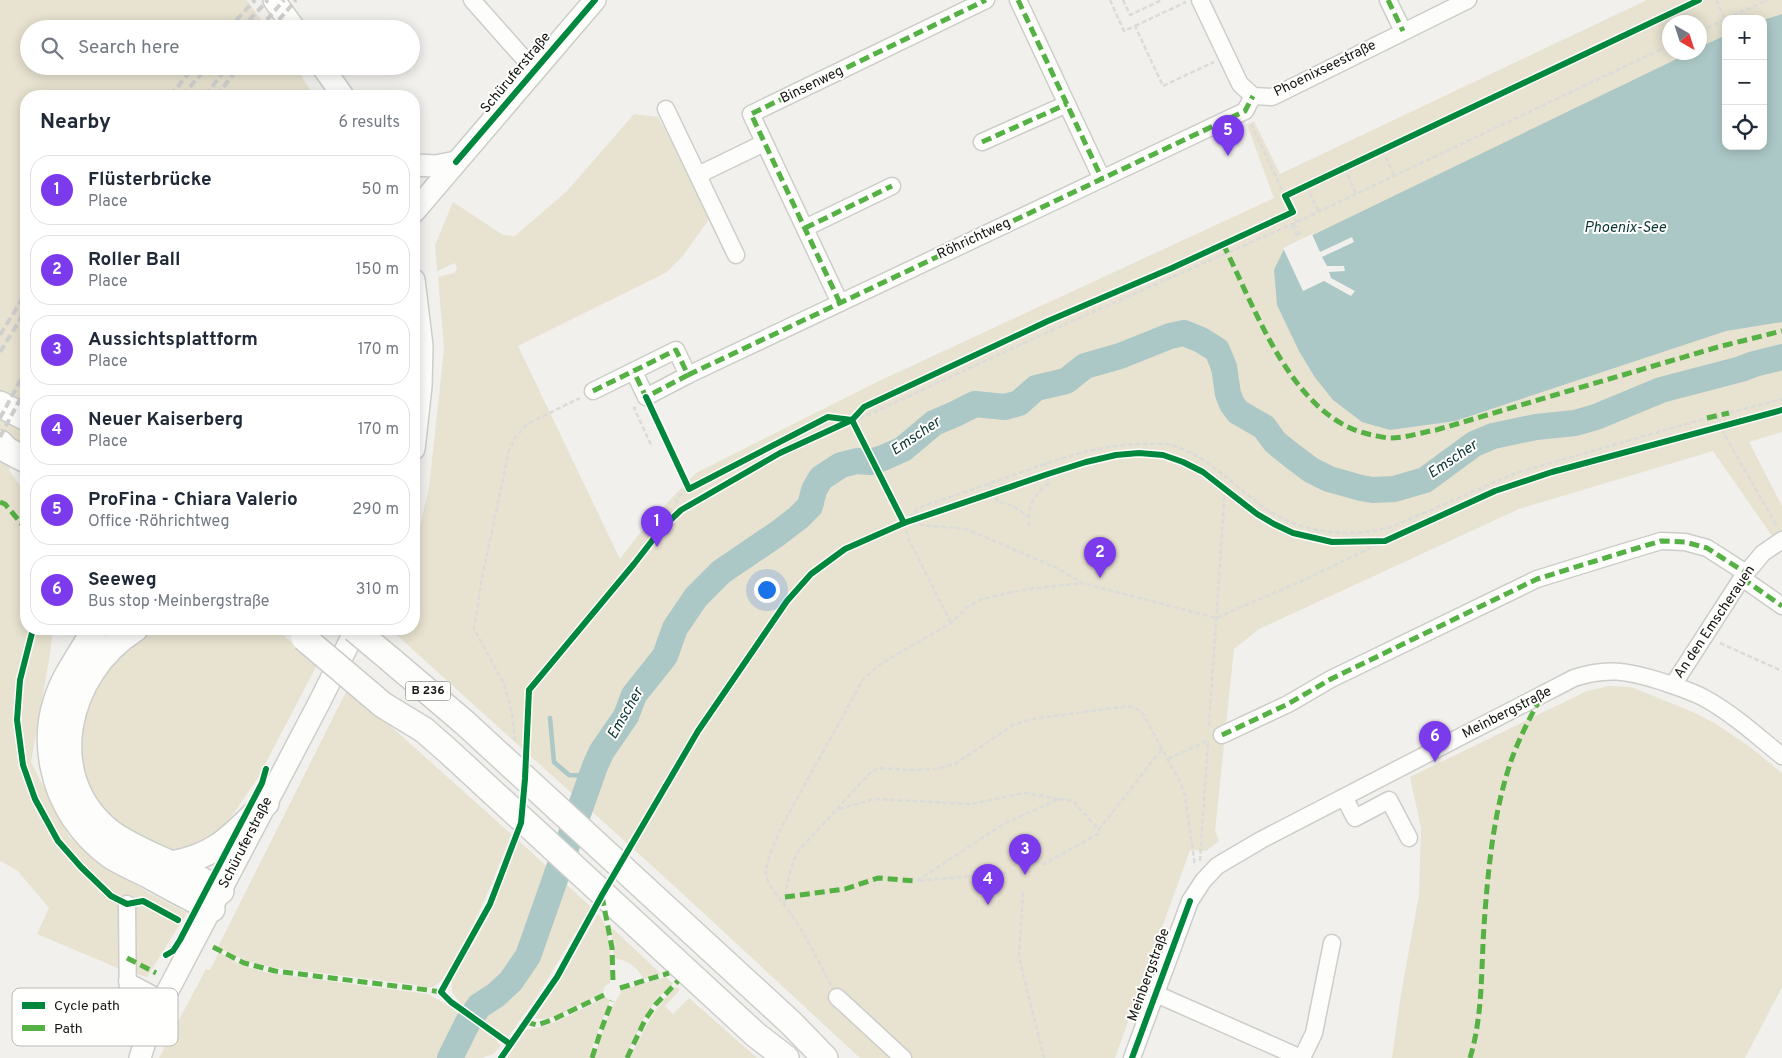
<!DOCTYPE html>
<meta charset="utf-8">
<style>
:root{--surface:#fff;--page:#f2f2f3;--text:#1f2937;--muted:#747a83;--line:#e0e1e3;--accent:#7c3aed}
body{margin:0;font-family:Overpass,sans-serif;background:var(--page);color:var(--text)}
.controls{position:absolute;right:15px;top:15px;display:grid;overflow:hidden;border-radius:10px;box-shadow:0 2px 12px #0003}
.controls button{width:45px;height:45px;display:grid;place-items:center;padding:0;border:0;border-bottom:1px solid var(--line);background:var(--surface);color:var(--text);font:25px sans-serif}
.compass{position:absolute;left:1662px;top:15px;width:45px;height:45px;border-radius:50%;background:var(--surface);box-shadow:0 2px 12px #0003;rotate:141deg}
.you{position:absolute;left:766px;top:589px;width:18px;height:18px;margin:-12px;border:4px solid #fff;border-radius:50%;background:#1a73e8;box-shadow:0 0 0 8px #1a73e833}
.badge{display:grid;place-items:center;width:32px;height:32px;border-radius:50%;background:var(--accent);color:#fff;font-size:16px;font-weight:700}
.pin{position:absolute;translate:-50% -41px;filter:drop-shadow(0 1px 2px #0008)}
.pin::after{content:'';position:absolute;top:26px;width:18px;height:15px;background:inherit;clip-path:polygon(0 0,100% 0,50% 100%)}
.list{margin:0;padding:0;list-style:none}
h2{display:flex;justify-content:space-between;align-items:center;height:65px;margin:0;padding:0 20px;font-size:21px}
h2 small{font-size:16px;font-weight:400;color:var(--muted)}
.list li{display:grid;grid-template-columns:32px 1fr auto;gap:15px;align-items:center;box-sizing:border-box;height:70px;margin:0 10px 10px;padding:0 10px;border:1px solid var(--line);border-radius:20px}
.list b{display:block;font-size:19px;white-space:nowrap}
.list p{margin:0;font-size:16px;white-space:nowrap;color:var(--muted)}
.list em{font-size:16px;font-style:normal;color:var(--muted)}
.icon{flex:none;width:28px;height:28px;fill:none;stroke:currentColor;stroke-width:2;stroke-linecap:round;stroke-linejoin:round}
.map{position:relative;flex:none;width:1782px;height:1058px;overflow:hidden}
.search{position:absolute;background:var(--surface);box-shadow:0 2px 12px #0003;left:20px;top:20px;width:400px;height:55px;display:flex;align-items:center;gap:12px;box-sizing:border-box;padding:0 18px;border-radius:28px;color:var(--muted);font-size:19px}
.panel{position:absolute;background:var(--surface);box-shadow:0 2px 12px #0003;left:20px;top:90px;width:400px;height:545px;border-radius:20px}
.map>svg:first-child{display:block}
</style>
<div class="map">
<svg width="1782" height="1058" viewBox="0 0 1782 1058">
<rect width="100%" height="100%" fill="#f1f0ed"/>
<g fill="#e8e2d0" fill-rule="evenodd">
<path d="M0 0H247L268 29H29V66H295L314 96H26V437L9 470 26 494V629H53L50 654 31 762 69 837 147 892 187 913 147 977 120 969 37 934 49 908 17 870 0 861Z"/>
<path d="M1647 0H1782V432L1749 442 1782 506V530L1772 536 1713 451 1519 509 1259 629 1234 649 1215 831 1219 841 1206 851 1190 850 1115 1058H860L671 883 390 629H414V551L429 488 444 349 438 277 454 273 457 269 455 263 437 271 435 245 453 202 503 235 515 236 567 191 634 114 658 117 712 215 682 257 667 272 518 346 620 559 646 525 696 473 879 381 1274 198 1247 125 1254 121 1280 174ZM1726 19H1763V146H1726ZM1670 22H1700V52H1670Z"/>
<path d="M151 629H275L318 663 259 776 225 826 215 838 176 856 104 816 77 764 85 696 135 638Z"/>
<path d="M1609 686 1631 687 1693 712 1716 724 1750 747 1782 773V987L1745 1058H1392L1401 994 1419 895 1421 828 1410 777 1587 691Z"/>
<path d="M348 688 511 834C495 877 478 919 454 959 449 968 444 982 434 986 427 990 418 985 411 984L270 967 247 961 218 947Z"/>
<path d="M518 840 591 907 536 998 508 1037 503 1033 497 1042 501 1046 493 1054 482 1058H159L206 969 210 970 219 952 240 965 268 973 428 994 456 1010 460 1002C452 994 450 989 453 978L487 920Z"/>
<path d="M598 914C613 931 610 962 610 983L605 986 603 992C588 1000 551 1024 535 1018L558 983Z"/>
<path d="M611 927 661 974 644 979C636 966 629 961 614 958Z"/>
<path d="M666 977 673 984 658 997 645 1016 625 1058H595C598 1041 605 1024 612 1008 615 1001 620 997 621 990Z"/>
<path d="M676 987 680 990 665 1006 673 1014 689 998 757 1058H630C644 1030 653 1009 676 987Z"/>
<path d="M605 997 610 1000 593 1044 590 1058H507L526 1030C554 1026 580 1010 605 997Z"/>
</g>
<path fill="#abc7c6" d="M1782 14V322L1726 331 1455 421 1390 430 1362 422 1333 400 1314 376 1299 351 1277 305 1274 270 1284 249 1689 53 1700 52V47L1726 35V146H1763V20Z"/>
<path fill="#f1f0ed" d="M1312 234 1320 252 1352 237 1354 242 1322 257 1327 266H1344L1345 271 1329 272 1331 278 1355 291 1351 296 1324 281 1303 291 1283 248Z"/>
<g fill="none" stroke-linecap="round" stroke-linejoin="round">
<path stroke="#abc7c6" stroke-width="4.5" d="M550 718 554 762 569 775 591 776"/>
<path stroke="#abc7c6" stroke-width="26" d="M450 1058 468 1022 479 1006 496 995 511 981 528 956 595 766 602 751 626 716 634 695 665 656 675 628 696 597 721 572 777 534 798 518 810 506 814 490 821 478 841 465 857 461 870 462 883 458 903 449 934 423 955 414 975 404 1005 407 1019 403 1036 388 1066 381 1085 366 1120 356 1170 336 1184 333 1201 340 1217 350 1224 367 1228 394 1232 404 1238 412 1264 427 1275 442 1291 455 1311 470 1329 479 1361 488 1373 490 1394 489 1425 480 1474 444 1493 436 1536 427 1575 423 1596 417 1661 390 1741 369 1754 364 1782 357"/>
<g stroke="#cdcdca" stroke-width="19">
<g id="minor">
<path d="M472 0 535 71"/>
<path d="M1018 0 1102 179"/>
<path d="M1200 0 1240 84 1253 96 1272 97 1468 0"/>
<path d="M1388 0 1403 31"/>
<path d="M666 109 736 255"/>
<path d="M982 142 1067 104"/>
<path d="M698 175 764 143"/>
<path d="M805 228 892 186"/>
<path d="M840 303 751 114 986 0"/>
<path d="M688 375 1245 111 1253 96"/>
<path d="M593 391 676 350 688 375 646 397 634 372"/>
<path d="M1742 578 1782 606"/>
<path d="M1673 685 1742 578 1763 553 1782 540"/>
<path d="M1222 735 1288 704 1331 679 1537 579 1621 553 1661 541 1685 542 1707 548 1746 573"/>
<path d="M1344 797 1355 818 1389 800 1409 838"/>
<path d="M127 904 128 1014"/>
<path d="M127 981 163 1000"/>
<path d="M1156 994 1301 1058"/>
<path d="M837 997 903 1058"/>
<path d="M1132 1058 1190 901 1203 881 1217 866 1261 840 1574 678C1607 667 1628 671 1660 681 1675 686 1692 691 1706 699 1733 714 1757 736 1782 756"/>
<path d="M1302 1058 1314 1033 1332 943"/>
</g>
</g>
<g stroke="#cdcdca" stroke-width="24">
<g id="major">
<path d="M274 0 295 29"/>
<path d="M322 66 343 96"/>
<path d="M414 165 436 166 456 162"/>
<path d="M414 212 595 0"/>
<path d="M414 280 422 346 421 386 414 449"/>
<path d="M140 1058 147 1035 163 1000 319 703 356 629"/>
</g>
</g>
<g stroke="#cdcdca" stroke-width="28">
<g id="highway">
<path d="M0 404 26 418"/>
<path d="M0 443 7 450 26 460"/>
<path d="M95 629C82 653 64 675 56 702 49 723 49 745 53 766 60 803 81 834 111 856 122 863 136 869 148 875 169 887 190 898 212 909"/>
<path d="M135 629C66 672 40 777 110 832 129 846 150 854 171 864 188 872 205 882 221 891"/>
<path d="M391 660 465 723 791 1023 825 1058"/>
<path d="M370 694 383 705 424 730 448 751 756 1035 786 1058"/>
<path d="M171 864C218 856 234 834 266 803"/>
</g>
</g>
<g stroke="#dbdbd9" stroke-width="2.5" stroke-dasharray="5 2.5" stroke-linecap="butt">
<path d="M1110 0 1124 31 1135 26 1163 86 1214 62"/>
<path d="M1123 0 1130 15 1162 0"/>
<path d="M1716 0 1725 19"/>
<path d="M1726 19 1768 0"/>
<path d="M1135 26 1186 2"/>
<path d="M1700 31 1726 19"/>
<path d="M1251 124 1285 196"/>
<path d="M1383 150 1394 176"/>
<path d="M1345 168 1356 194"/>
<path d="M1306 186 1319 212"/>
<path d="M1293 212 1297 222"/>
<path d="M1294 224 1300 235"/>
<path d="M1291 225 1297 236"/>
<path d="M636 407 634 408 652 447"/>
<path d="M1729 413 1782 399"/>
<path d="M1717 415 1724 434 1777 526"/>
<path d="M852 420 868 415 1052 330 1297 222 1670 45"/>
<path d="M989 483 998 502C1011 504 1019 508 1028 518"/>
<path d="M681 510 676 501 680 495 689 489"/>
<path d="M904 523 918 508C947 498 976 488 1005 478 1050 462 1097 444 1144 444 1152 444 1160 443 1167 444 1205 453 1232 484 1262 506 1300 534 1353 540 1396 525L1516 473 1707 418"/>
<path d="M904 523 966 529 1057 568 1082 583 1216 618 1306 579 1385 541"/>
<path d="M904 523 909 540 951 623"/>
<path d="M1029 526C1028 506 1033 495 1049 483L1046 463"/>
<path d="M1720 643 1782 671"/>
<path d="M1209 726 1225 488"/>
<path d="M515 741 512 713 504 684 474 629 482 578 509 451 515 438 527 424 580 398"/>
<path d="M1168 759 1207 741"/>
<path d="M1059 799 1073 801 1099 830"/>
<path d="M839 809 874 799 971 804 1024 793 1059 799 1005 823 917 881 1006 873"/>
<path d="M1200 861 1208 741"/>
<path d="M1042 865 1098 834 1100 828 1162 749"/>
<path d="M1023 892 1019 957 1044 1058"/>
<path d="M784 904C787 884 789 868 799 850L872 771 879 768 908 770 935 769 955 764 1013 725 1032 719 1128 706 1137 709 1143 714 1181 784 1185 795 1195 866"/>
<path d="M831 985C816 957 802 927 782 902 776 893 766 883 766 872 766 860 778 836 783 824L864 678 882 663 951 623 966 608 982 599 1022 590 1082 583"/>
</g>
<use href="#minor" stroke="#fdfdfc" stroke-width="16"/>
<use href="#major" stroke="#fdfdfc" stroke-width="21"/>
<use href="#highway" stroke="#fdfdfc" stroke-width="25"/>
<g stroke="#cfcfce" stroke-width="4" stroke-dasharray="8 4" stroke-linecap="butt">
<path d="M228 29 255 0"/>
<path d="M241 29 268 0"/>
<path d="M259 29 284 0"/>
<path d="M271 29 296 0"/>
<path d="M170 96 195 66"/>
<path d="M182 96 208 66"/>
<path d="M205 96 228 66"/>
<path d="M216 96 240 66"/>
<path d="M0 335 26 293"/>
<path d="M0 352 26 310"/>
<path d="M0 418 26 370"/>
<path d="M0 437 26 388"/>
</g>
<g stroke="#cdcdca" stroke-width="28" stroke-linecap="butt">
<g id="highway-bridge">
<path d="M354 629 391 660"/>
<path d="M304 638 370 694"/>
</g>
</g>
<use href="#highway-bridge" stroke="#fdfdfc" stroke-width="25"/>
<g stroke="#55b144" stroke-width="5" stroke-dasharray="10 5" stroke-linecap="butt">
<path d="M1018 0 1102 179"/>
<path d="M1388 0 1403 31"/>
<path d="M982 142 1067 104"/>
<path d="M805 228 892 186"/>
<path d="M1223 244C1256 309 1292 419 1372 435 1378 436 1385 438 1391 438 1406 438 1422 432 1436 430L1718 347 1782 331"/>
<path d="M840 303 751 114 986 0"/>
<path d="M688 375 1245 111 1253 96"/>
<path d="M593 391 676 350 688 375 646 397 634 372"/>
<path d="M1707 418 1729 413"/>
<path d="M0 502 5 504 26 529"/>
<path d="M1742 578 1782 606"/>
<path d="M1222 735 1288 704 1331 679 1537 579 1621 553 1661 541 1685 542 1707 548 1746 573"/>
<path d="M602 896 612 948 613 982"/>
<path d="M785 897 845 889 878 878 917 881"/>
<path d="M213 947 244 963 275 971 428 990 441 992 443 995"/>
<path d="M127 958 156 973"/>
<path d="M620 988 669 973"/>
<path d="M526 1022 537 1025 552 1020 604 995"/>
<path d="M592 1058 600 1033 612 1001"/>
<path d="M627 1058 645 1020 656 1004 678 981"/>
<path d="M1470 1058C1483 1015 1481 970 1484 926 1488 870 1493 814 1511 761 1519 738 1531 716 1542 695"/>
</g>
<g stroke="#fffffd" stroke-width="9">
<g id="cycleway">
<path d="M456 162 595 0"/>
<path d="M646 397 689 489 828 417 852 420"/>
<path d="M852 420 904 523"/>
<path d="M33 629 20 680 17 720 23 765 35 799 58 841 81 867 111 896 127 904 143 901 178 920"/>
<path d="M166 955 173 951 180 940 262 783 266 769"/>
<path d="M510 1044 451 1002 441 992 490 904 521 823 525 779 529 690 634 564 662 528 681 510 780 453 852 420 864 407 1048 321 1172 268 1293 212 1285 196 1699 0"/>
<path d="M501 1058 557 977 602 895 698 731 787 601 811 574 845 549 904 523 1048 474 1086 462 1116 455 1139 453 1163 455 1183 462 1203 472 1257 514 1274 524 1293 533 1332 542 1385 541 1495 491 1552 472 1782 410"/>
<path d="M1132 1058 1190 901"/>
</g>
</g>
<use href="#cycleway" stroke="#00873e" stroke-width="6"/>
</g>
<g text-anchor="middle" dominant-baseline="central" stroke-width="4" stroke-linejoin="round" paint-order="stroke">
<rect fill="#fffffd" stroke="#5b5b58" stroke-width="1" x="405.5" y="681.5" width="45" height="19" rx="4"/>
<g font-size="12" font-weight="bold" fill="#151512">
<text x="428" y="691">B 236</text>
</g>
<g font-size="14" fill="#151512" stroke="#fffffd">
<text transform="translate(1325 69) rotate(-26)">Phoenixseestraße</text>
<text transform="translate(516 73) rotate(-50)">Schüruferstraße</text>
<text transform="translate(812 85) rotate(-26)">Binsenweg</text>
<text transform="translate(974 239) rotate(-25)">Röhrichtweg</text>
<text transform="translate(1715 622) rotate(-56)">An den Emscherauen</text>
<text transform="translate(1507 713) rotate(-27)">Meinbergstraße</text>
<text transform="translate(246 843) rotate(-63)">Schüruferstraße</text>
<text transform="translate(1149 975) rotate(-70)">Meinbergstraße</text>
</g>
<g font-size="15" font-style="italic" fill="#0c3636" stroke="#fffffd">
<text x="1625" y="228">Phoenix-See</text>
<text transform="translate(916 437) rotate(-34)">Emscher</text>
<text transform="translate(1453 460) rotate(-34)">Emscher</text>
<text transform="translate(626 714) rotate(-60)">Emscher</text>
</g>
</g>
<rect x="12" y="988" width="166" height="58" rx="8" fill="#fffffd" stroke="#b9b9b6" stroke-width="1"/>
<rect x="22" y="1002" width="23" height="7" fill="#00873e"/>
<rect x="22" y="1025" width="23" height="6" fill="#55b144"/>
<g font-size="14" fill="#151512">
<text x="54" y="1010">Cycle path</text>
<text x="54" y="1033">Path</text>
</g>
</svg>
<div class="controls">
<button>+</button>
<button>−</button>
<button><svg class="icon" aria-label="locate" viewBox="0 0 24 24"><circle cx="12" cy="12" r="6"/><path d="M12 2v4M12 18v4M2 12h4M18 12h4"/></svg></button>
</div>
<svg class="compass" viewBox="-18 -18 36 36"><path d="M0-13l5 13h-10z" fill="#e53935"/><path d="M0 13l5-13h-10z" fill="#747a83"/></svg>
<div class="you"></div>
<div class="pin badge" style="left:657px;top:547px">1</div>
<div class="pin badge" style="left:1100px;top:578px">2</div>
<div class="pin badge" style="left:1025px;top:875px">3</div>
<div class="pin badge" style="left:988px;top:905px">4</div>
<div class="pin badge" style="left:1228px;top:156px">5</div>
<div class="pin badge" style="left:1435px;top:762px">6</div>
<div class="search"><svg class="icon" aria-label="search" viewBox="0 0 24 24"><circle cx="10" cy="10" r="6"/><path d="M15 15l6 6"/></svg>Search here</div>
<section class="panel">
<h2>Nearby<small>6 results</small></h2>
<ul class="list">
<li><span class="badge">1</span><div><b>Flüsterbrücke</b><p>Place</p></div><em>50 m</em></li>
<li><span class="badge">2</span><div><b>Roller Ball</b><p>Place</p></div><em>150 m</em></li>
<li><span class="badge">3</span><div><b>Aussichtsplattform</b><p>Place</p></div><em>170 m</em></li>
<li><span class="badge">4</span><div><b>Neuer Kaiserberg</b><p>Place</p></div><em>170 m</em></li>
<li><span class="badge">5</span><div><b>ProFina - Chiara Valerio</b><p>Office · Röhrichtweg</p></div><em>290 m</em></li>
<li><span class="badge">6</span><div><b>Seeweg</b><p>Bus stop · Meinbergstraße</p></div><em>310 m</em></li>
</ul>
</section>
</div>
